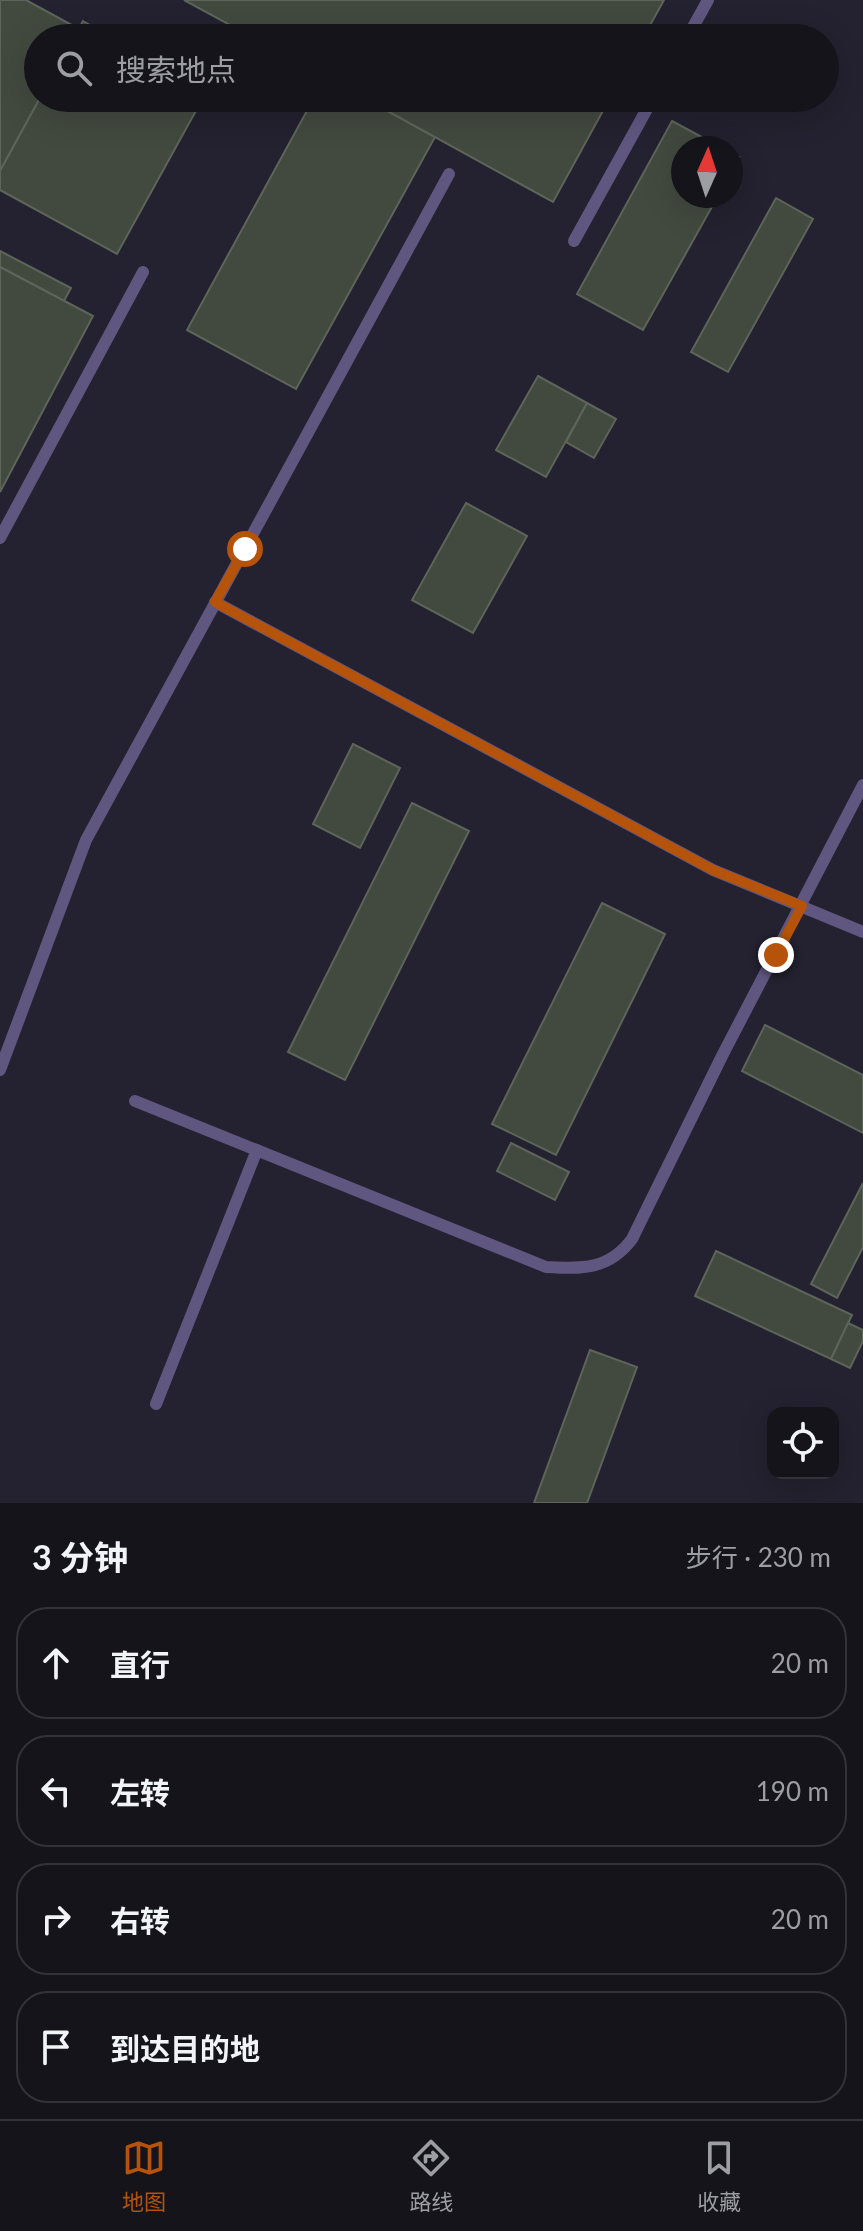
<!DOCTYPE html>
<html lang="zh">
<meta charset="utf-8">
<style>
:root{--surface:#15141b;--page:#222128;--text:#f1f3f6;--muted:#9d9ea3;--line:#34333a;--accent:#b45309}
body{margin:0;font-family:Lato,"Noto Sans SC",sans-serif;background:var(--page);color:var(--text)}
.controls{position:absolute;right:24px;bottom:24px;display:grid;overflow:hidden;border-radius:16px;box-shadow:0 8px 32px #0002}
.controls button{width:72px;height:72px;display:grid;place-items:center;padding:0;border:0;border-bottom:2px solid var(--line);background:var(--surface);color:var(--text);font:40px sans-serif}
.compass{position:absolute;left:671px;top:136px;width:72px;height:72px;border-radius:50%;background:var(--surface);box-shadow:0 8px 32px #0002;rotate:3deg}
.stop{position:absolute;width:24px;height:24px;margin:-18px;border:6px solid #b45309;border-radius:50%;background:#fff}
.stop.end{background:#b45309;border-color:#fff;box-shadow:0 2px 8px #0008}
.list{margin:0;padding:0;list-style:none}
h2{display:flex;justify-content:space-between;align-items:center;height:104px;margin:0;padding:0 32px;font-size:34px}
h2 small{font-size:26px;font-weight:400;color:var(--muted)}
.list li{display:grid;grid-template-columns:52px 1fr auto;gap:24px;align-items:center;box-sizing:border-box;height:112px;margin:0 16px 16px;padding:0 16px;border:2px solid var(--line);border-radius:32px}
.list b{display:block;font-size:30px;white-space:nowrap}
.list em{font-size:26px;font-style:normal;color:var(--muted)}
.icon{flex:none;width:44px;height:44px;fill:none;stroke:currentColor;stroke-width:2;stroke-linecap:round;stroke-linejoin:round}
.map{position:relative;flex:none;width:863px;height:1503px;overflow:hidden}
.search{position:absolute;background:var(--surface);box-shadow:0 8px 32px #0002;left:24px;right:24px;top:24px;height:88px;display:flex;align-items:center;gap:20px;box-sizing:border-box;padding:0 28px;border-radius:44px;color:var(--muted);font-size:30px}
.sheet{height:616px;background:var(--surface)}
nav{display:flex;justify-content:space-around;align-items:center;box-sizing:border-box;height:112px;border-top:2px solid var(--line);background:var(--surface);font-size:22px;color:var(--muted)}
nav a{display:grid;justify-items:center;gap:4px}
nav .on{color:var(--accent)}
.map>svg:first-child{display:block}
</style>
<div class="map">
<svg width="863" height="1503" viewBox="0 0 863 1503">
<rect width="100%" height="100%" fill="#1c1a24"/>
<path fill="#242130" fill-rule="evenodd" d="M0 0H863V1503H0ZM38 38H825V98H38ZM683 148H731V196H683ZM773 1413H833V1473H773Z"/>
<g fill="#42493f" stroke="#5d655a" stroke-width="2">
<path d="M0 0H26L79 29 74 38H38L40 98 0 171Z"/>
<path d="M184 0H664L643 38H254Z"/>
<path d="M83 21 113 38H74Z"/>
<path d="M40 98H203L117 254 0 190V171Z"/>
<path d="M314 98H364L435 137 296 389 187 330Z"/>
<path d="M364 98H610L553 202Z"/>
<path d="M672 121 722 148H683V196H718L643 330 577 294Z"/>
<path d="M731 153 739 157 731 172Z"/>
<path d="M776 198 813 219 728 372 691 352Z"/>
<path d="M0 251 71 288 64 301 0 267Z"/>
<path d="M0 267 93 316 0 492Z"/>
<path d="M538 376 587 403 546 477 496 450Z"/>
<path d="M587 403 616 419 594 458 566 442Z"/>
<path d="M466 503 527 536 473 633 412 600Z"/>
<path d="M353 744 400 768 360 848 313 824Z"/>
<path d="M412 803 469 831 345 1080 288 1052Z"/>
<path d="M602 903 665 934 556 1155 492 1124Z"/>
<path d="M765 1025 863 1075V1133L742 1071Z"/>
<path d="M511 1143 569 1172 555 1200 497 1171Z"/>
<path d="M863 1183V1247L837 1298 811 1284Z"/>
<path d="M716 1251 852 1315 831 1359 695 1296Z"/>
<path d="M848 1323 863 1330V1341L850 1368 831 1359Z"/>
<path d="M590 1350 637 1367 587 1503H534Z"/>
</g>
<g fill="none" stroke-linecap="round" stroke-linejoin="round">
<g stroke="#605781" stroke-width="12">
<path d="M687 38 708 0"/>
<path d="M574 241 653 98"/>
<path d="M0 538 143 272"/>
<path d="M215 602 713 870 863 932"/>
<path d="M0 1070 86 840 449 174"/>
<path d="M135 1101 546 1267C582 1269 609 1270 632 1239L723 1054 863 785"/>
<path d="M156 1404 257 1150"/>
</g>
</g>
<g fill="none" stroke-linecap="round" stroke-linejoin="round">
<path stroke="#b45309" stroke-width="10" d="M245 549 215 602 713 870 802 906 776 955"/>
</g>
</svg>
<div class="controls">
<button><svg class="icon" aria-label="locate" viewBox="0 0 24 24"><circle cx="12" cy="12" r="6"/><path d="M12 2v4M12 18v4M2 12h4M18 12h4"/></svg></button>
</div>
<svg class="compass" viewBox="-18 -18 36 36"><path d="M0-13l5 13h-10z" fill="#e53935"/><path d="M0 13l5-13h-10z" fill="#9d9ea3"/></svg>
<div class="stop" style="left:245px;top:549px"></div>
<div class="stop end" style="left:776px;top:955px"></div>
<div class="search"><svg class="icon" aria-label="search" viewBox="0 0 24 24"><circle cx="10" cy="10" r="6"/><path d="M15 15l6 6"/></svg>搜索地点</div>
</div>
<section class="sheet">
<h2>3 分钟<small>步行 · 230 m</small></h2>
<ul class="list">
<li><svg class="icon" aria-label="ahead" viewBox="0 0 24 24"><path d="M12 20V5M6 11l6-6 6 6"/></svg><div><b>直行</b></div><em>20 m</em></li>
<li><svg class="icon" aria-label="left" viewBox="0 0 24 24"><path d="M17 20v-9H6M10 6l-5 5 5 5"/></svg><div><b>左转</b></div><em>190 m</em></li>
<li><svg class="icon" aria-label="right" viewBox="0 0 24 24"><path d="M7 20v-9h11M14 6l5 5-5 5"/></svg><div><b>右转</b></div><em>20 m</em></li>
<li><svg class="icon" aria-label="arrive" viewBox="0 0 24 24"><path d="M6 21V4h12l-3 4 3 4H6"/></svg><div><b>到达目的地</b></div></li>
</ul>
</section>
<nav>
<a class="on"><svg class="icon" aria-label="map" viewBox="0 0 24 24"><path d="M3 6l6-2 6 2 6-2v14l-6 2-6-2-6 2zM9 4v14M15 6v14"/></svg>地图</a>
<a><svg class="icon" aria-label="directions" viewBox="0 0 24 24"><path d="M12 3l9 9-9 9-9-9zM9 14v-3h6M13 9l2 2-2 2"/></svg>路线</a>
<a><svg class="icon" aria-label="saved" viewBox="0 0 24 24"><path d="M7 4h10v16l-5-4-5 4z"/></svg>收藏</a>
</nav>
